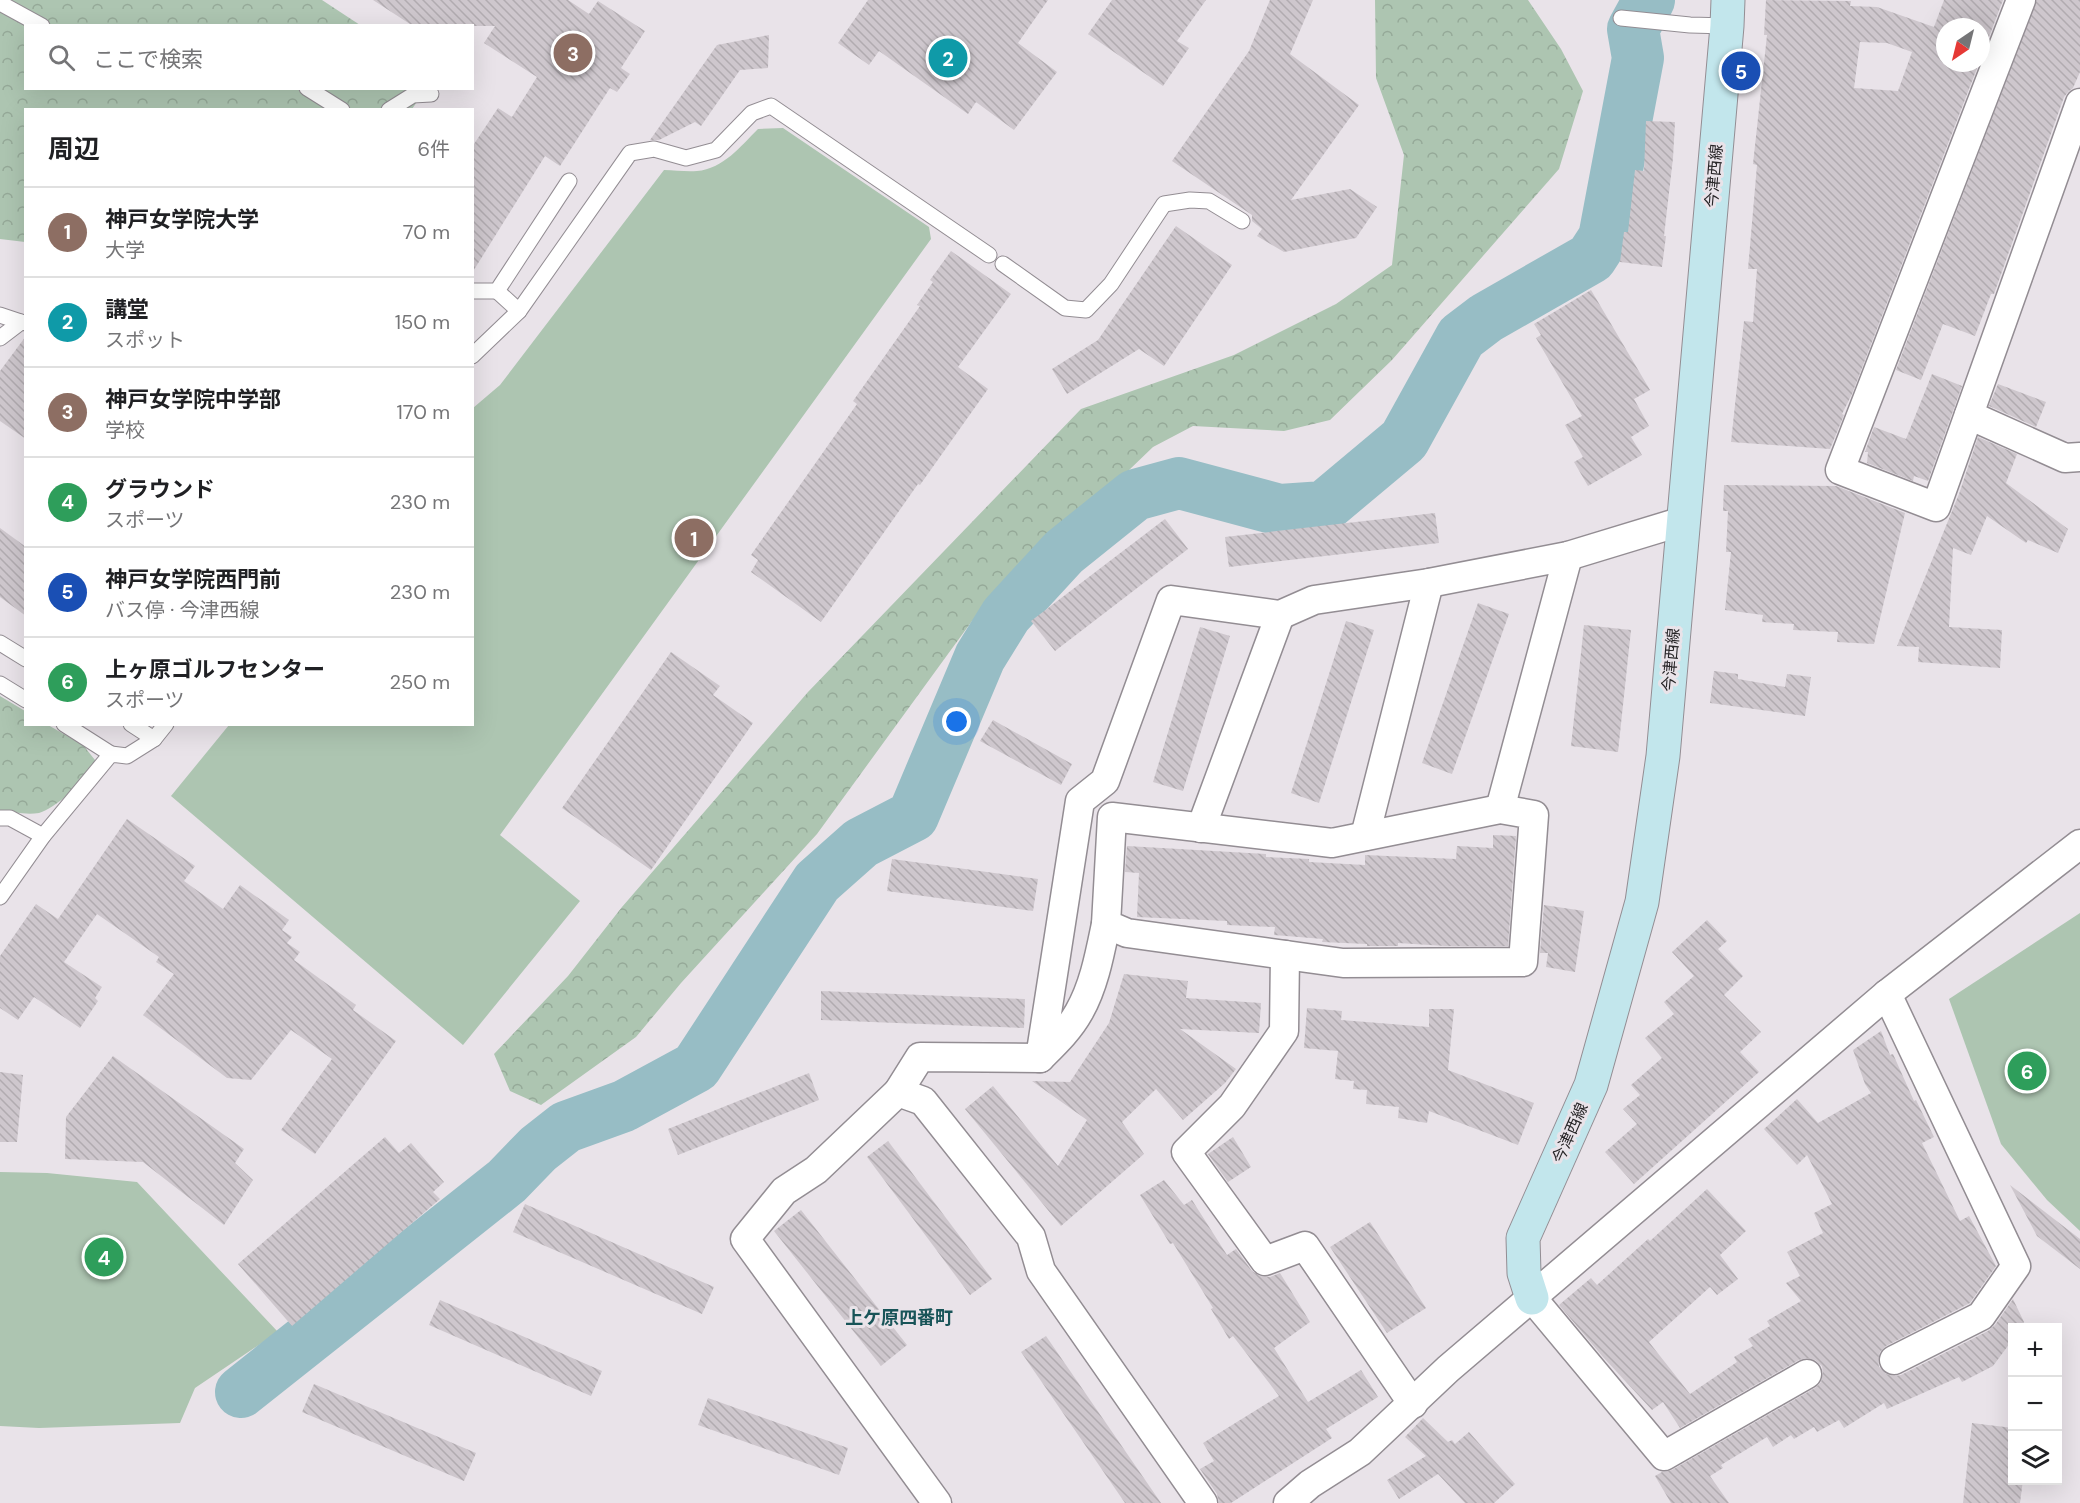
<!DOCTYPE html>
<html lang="ja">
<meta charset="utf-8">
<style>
:root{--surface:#fff;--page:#f2f2f2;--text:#202124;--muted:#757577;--line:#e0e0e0;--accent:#db2777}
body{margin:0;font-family:"DM Sans","Noto Sans JP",sans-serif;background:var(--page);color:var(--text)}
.controls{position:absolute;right:18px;bottom:18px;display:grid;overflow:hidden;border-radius:0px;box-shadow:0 6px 24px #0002}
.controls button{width:54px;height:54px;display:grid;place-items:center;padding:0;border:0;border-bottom:2px solid var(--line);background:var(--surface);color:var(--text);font:30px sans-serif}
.compass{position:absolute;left:1936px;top:18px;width:54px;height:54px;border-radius:50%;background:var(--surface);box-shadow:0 6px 24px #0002;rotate:215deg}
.you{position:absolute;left:957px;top:722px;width:21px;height:21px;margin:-15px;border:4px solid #fff;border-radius:50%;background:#1a73e8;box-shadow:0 0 0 9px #1a73e833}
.badge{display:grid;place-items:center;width:39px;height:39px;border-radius:50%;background:var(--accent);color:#fff;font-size:20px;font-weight:700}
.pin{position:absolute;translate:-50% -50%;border:3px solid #fff;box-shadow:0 2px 6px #0006}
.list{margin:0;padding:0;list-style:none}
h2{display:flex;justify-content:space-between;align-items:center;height:78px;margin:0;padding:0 24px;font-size:26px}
h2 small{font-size:20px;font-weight:400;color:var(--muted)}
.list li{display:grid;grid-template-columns:39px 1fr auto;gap:18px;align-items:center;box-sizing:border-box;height:90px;padding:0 24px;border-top:2px solid var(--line)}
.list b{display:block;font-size:22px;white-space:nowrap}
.list p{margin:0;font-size:20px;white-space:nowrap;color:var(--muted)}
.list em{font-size:20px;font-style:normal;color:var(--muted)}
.icon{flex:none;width:33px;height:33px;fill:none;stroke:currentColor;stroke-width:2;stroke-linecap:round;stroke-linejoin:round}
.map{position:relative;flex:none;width:2080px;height:1503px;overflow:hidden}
.search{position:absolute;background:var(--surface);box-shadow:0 6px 24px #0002;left:24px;top:24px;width:450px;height:66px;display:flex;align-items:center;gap:15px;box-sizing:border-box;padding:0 21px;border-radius:0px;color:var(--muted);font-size:22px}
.panel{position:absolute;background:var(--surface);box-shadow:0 6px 24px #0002;left:24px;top:108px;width:450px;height:618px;border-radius:0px}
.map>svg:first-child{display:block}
</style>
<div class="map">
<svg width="2080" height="1503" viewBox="0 0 2080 1503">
<defs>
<pattern id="forest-crowns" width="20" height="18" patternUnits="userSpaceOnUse" patternTransform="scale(1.5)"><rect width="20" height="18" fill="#adc5b1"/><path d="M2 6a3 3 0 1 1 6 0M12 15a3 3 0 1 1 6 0" fill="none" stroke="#95a998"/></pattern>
<pattern id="building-back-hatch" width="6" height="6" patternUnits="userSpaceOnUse" patternTransform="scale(1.5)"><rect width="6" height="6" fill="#cec7cd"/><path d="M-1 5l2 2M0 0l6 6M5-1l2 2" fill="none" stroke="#b1abb0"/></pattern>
</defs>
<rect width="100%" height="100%" fill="#e9e3e9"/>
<g fill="#adc5b1">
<path d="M783 128 929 227 931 239 500 835 580 901 463 1045 171 796 229 725 472 724 473 408 500 385 664 170C675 170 686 172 697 171 723 169 741 146 758 129Z"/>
<path d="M2080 913V1231L2047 1200 2001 1144 1949 999Z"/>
<path d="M0 1172 47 1173 137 1182 278 1332 195 1388 180 1423 39 1428 0 1426Z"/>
</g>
<g fill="url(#forest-crowns)">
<path d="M0 0H322L360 25 26 26V88L426 89 412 109 26 110 25 242 0 239Z"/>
<path d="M1375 0H1528L1561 49 1583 91 1559 169 1392 360 1330 420 1284 431 1193 426 1153 447 972 621 817 834 681 983 636 1037 541 1105 510 1091 494 1054 568 976 622 907 808 692 1081 409 1234 355 1336 304 1392 265 1404 155 1376 78Z"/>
<path d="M0 696 25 711 26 724 48 725 83 745 99 765C90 777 53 810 39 813 26 815 13 812 0 810Z"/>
</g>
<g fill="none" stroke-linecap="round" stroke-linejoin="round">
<path stroke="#97bdc5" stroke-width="52" d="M241 1392 507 1181 538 1149 566 1127 624 1106 696 1067 817 882 861 843 913 816 980 657 1006 615 1064 552 1135 495 1179 483 1280 510 1324 507 1404 440 1461 337 1486 318 1591 258 1604 238 1638 58 1633 29 1649 0"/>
</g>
<g fill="url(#building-back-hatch)" fill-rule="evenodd">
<path d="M373 0H568L589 14 598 1 645 31 621 68 630 74 617 92 610 88 560 166 545 156 472 273V147L498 108 512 117 537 77 484 43 495 26H413Z"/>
<path d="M868 0H1048L1018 43 1057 72 1014 130 976 102 968 114 879 51 869 65 838 43Z"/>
<path d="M1112 0H1206L1177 41 1189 48 1163 86 1088 34Z"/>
<path d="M1270 0H1313L1290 54 1359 105 1291 200 1350 189 1377 207 1356 238 1284 252 1257 236 1262 229 1252 221V215L1172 161 1249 51Z"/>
<path d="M1766 0 1851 1 1850 6 1877 7 1934 27 1944 0H2003L1981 58V27H1945V63H1979L1852 394 1842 414 1844 415 1830 449 1731 442 1744 321 1753 322 1757 269H1748L1757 165 1753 164 1767 35H1764ZM1860 42 1887 43 1912 52 1898 91 1854 88Z"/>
<path d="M2037 0H2080V72L2073 88 2069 91 2064 97 1994 294H1991L1975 336 1943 324 1921 380 1896 370Z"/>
<path d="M769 35 768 68 740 70 701 126 695 122 659 140H650L717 45Z"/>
<path d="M1646 121 1675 122 1673 158 1664 236H1666L1662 267 1620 262 1624 232H1628L1635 170 1644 171Z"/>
<path d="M1176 226 1232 265 1164 366 1139 349 1067 394 1052 369 1098 340Z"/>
<path d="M951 251 1011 294 958 367 988 389 920 485 918 484 821 622 751 572 758 560 751 555 857 404 853 401 920 306 917 305 933 282 930 280Z"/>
<path d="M1591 290 1650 390 1634 399 1649 426 1631 437 1642 455 1588 486 1574 462 1583 457 1565 425 1582 416 1536 338 1541 335 1534 324Z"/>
<path d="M26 336V439L0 421V371Z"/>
<path d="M1932 374 1962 386 1928 481 1914 476 1913 481 1867 463 1868 452H1865L1874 427 1906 439Z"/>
<path d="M1998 384 2046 402 2036 427 1989 406Z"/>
<path d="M1978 437 2017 454 2006 483 2068 529 2058 553 2028 540 2026 543 1987 516 1971 555 1953 548 1949 627 2002 630 2000 668 1918 662 1919 647 1897 646 1959 494Z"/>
<path d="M1724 485 1836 486 1905 513 1874 644 1837 642 1838 632 1793 630 1794 624 1762 622 1763 615 1725 610 1731 552H1726L1728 511H1723Z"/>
<path d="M1435 513 1439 543 1229 567 1225 537Z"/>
<path d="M1165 519 1188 549 1055 651 1031 621Z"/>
<path d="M0 528 26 547V616L0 597Z"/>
<path d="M1478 603 1509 614 1452 774 1422 763Z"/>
<path d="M1346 621 1374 630 1319 803 1291 793Z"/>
<path d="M1584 625 1631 630 1618 752 1571 746Z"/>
<path d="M1200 627 1230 636 1183 791 1153 782Z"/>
<path d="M671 652 720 686 713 695 753 723 651 870 562 808Z"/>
<path d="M1714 671 1738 674V679L1785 687 1787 674 1811 677 1805 716 1710 703Z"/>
<path d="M993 720 1072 764 1061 785 980 741Z"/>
<path d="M127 819 195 866 184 881 223 909 240 885 289 920 282 930 292 937 287 943 300 952 294 960 356 1005 353 1010 396 1041 315 1154 281 1130 332 1059 291 1030 251 1080 227 1078 143 1015 174 974 156 962 159 957 97 914 64 962 102 987 95 998 98 1001 80 1028 34 997 18 1020 0 1008V956L36 904 58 919Z"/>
<path d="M1493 835 1516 836 1508 946H1445L1398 943V946H1367V944L1322 942 1323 939 1274 935 1275 927 1227 925V921L1137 917 1139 873 1125 872 1127 846 1266 854V857L1309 859V862L1365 865V855L1456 859 1457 846 1493 848Z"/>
<path d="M892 859 1038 879 1033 911 887 891Z"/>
<path d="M1544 905 1584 911 1575 972 1546 967 1548 953H1540Z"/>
<path d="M1707 920 1727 941 1718 949 1743 976 1724 995 1761 1032 1740 1052 1759 1072 1634 1184 1605 1152 1637 1124 1623 1109 1640 1095 1631 1085 1662 1058 1645 1038 1674 1014 1664 1002 1694 976 1672 952Z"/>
<path d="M1124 974 1188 981 1186 998 1261 1003 1259 1033 1180 1029 1236 1069 1225 1083 1183 1120 1156 1089 1122 1122 1144 1154 1061 1226 965 1109 993 1086 1058 1166 1087 1120 1032 1081 1070 1082 1109 1023Z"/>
<path d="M821 991 1025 999 1024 1028 821 1020Z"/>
<path d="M1307 1008 1342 1011 1341 1020 1429 1027V1009H1454L1448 1070 1534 1103 1518 1145 1429 1111 1427 1123 1398 1118 1399 1107 1366 1104 1367 1090 1353 1089 1354 1081 1335 1079 1338 1051 1304 1048Z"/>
<path d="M1881 1031 1890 1055 1893 1054 1914 1101 1916 1100 1934 1137 1922 1143 1960 1221 1969 1216 1996 1266 1970 1303 1886 1346 1880 1352 1878 1360 1879 1367 1886 1374 1894 1376 1901 1375 1988 1331 1995 1325 2013 1299 2024 1322 2020 1328H2013V1339L1993 1366 1962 1382 1959 1377 1887 1409 1884 1403 1844 1428 1839 1420 1817 1432 1814 1427 1794 1439 1791 1435 1773 1447 1767 1437 1721 1465 1723 1468 1710 1476 1729 1503H1671L1655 1476 1662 1472 1672 1470 1815 1388 1821 1382 1823 1373 1822 1366 1815 1360 1806 1358 1799 1360 1680 1428 1663 1402 1652 1410 1603 1357 1559 1305 1591 1278 1597 1285 1648 1239 1650 1241 1707 1189 1746 1231 1720 1255 1738 1279 1717 1295 1710 1287 1649 1342 1690 1394 1737 1362 1734 1357 1753 1346 1748 1339 1770 1326 1767 1321 1801 1301 1786 1283 1800 1276 1787 1252 1823 1233 1814 1213 1832 1204 1807 1155 1797 1165 1764 1129 1797 1099 1818 1123 1871 1093 1865 1084 1853 1050Z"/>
<path d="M113 1056 244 1149 235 1163 253 1180 224 1225 143 1162 65 1159 66 1117Z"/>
<path d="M0 1072 23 1075 17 1142H0Z"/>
<path d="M809 1073 819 1100 678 1155 668 1129Z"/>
<path d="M385 1137 399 1153 411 1143 444 1182 433 1192 440 1199 292 1326 238 1264Z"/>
<path d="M1233 1137 1251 1167 1228 1182 1208 1154Z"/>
<path d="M888 1141 992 1279 970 1295 867 1157Z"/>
<path d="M1164 1180 1184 1205 1192 1200 1227 1255 1236 1249 1252 1271 1260 1276 1270 1277 1280 1273 1310 1322 1274 1348 1308 1402 1361 1370 1378 1397 1326 1429 1332 1438 1231 1503H1219L1217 1494 1200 1469 1214 1461 1203 1443 1279 1396 1233 1336 1229 1339 1211 1309 1213 1308 1173 1243 1170 1244 1140 1195Z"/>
<path d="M2010 1185 2080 1239V1269L2037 1236Z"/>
<path d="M525 1204 714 1287 702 1314 513 1232Z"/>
<path d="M801 1210 907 1345 881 1366 774 1231Z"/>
<path d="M1370 1222 1426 1308 1387 1333 1330 1247Z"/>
<path d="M440 1300 602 1371 591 1396 429 1325Z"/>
<path d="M1046 1336 1161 1503H1125L1021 1352Z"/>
<path d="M314 1384 476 1453 464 1481 302 1412Z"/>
<path d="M708 1398 848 1448 839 1475 698 1425Z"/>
<path d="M1423 1418 1448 1442 1452 1440 1455 1444 1469 1432 1515 1484 1494 1503H1465L1438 1474 1399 1499 1387 1480 1426 1456 1405 1437Z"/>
<path d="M1972 1423 2013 1428V1480H2023L2020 1503H1963Z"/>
</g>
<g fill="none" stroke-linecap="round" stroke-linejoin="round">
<g stroke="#938d93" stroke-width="17">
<g id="lane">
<path d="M0 3 42 26"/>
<path d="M1621 18 1690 25 1727 26"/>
<path d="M307 88 342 110"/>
<path d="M389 110 413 95 431 94"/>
<path d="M1003 264 1065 308 1086 310 1111 284 1164 204 1190 200 1209 201 1242 221"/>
<path d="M472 291H497L569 181"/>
<path d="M497 291 519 311"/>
<path d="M0 315 21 322"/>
<path d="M0 338 21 322 26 323"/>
<path d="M472 356 519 311 630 153 654 149 686 158 716 150 752 113 771 106 989 255"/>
<path d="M0 643 26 659"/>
<path d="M0 684 26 700"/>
<path d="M64 724 111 754"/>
<path d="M131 724 154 739"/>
<path d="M0 818H10L43 836"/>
<path d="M0 897 43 836 111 754 127 756 154 739 166 724"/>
</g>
</g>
<g stroke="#938d93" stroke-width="31">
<g id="street">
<path d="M2021 0 1840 470 1936 507 2080 103"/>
<path d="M1969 415 2065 458 2080 457"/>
<path d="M1500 809 1534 815 1523 962 1343 963 1127 933 1106 924 1112 817 1332 843Z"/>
<path d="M1500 809 1568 556"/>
<path d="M1201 828 1280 615"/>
<path d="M1365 836 1429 583"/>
<path d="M1285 955 1284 1031 1232 1106 1186 1152 1265 1261 1305 1246 1413 1404"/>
<path d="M1887 994 2016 1266 1981 1316 1894 1360"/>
<path d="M1040 1058C1054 1044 1069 1030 1079 1012 1094 986 1100 953 1106 924"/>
<path d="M898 1092 920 1057 1040 1058 1080 801 1105 781 1171 600 1280 615 1314 600 1429 583 1568 556 1683 521"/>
<path d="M1532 1298 1664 1456 1807 1374"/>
<path d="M937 1503 745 1239 784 1191 816 1170 898 1092 923 1101 1031 1237 1041 1271 1203 1503"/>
<path d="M1288 1503 1310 1484 1360 1452 1448 1369 1887 994 2080 844"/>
</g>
</g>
<g stroke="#938d93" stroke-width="35">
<path id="secondary" d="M1532 1298 1524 1273 1523 1238 1591 1085 1642 902 1663 756 1727 26 1728 0"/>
</g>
<use href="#lane" stroke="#fff" stroke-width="15"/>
<use href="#street" stroke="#fff" stroke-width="28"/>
<use href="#secondary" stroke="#c2e6ec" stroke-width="33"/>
</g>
<g text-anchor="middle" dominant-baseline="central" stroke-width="6" stroke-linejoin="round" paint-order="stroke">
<g font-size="16" fill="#282628" stroke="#e9e3e9">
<text transform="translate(1714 176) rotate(-85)">今津西線</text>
<text transform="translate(1671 660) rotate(-85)">今津西線</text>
<text transform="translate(1570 1133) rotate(-66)">今津西線</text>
</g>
<g font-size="18" font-weight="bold" fill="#185458" stroke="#e9e3e9">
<text x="899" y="1318">上ケ原四番町</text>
</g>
</g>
</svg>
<div class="controls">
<button>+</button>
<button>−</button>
<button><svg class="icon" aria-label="layers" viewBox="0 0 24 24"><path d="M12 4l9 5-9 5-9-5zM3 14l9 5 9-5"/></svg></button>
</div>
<svg class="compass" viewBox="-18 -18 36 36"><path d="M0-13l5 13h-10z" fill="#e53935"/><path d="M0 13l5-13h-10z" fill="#757577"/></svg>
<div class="you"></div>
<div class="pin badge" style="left:694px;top:538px;background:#8d6e63">1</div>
<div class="pin badge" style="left:948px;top:58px;background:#0f9aa8">2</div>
<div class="pin badge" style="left:573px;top:53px;background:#8d6e63">3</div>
<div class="pin badge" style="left:104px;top:1257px;background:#2e9e5b">4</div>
<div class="pin badge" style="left:1741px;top:71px;background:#1a4fb4">5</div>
<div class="pin badge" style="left:2027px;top:1071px;background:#2e9e5b">6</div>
<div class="search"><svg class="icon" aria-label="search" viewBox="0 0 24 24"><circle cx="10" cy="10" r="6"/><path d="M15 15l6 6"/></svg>ここで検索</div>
<section class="panel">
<h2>周辺<small>6件</small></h2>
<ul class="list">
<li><span class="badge" style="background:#8d6e63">1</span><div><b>神戸女学院大学</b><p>大学</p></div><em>70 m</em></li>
<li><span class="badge" style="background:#0f9aa8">2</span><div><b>講堂</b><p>スポット</p></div><em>150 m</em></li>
<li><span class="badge" style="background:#8d6e63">3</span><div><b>神戸女学院中学部</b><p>学校</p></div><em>170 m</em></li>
<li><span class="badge" style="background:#2e9e5b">4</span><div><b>グラウンド</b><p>スポーツ</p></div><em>230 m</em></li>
<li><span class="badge" style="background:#1a4fb4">5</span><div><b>神戸女学院西門前</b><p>バス停 · 今津西線</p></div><em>230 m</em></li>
<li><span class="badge" style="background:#2e9e5b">6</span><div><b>上ヶ原ゴルフセンター</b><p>スポーツ</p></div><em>250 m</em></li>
</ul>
</section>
</div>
